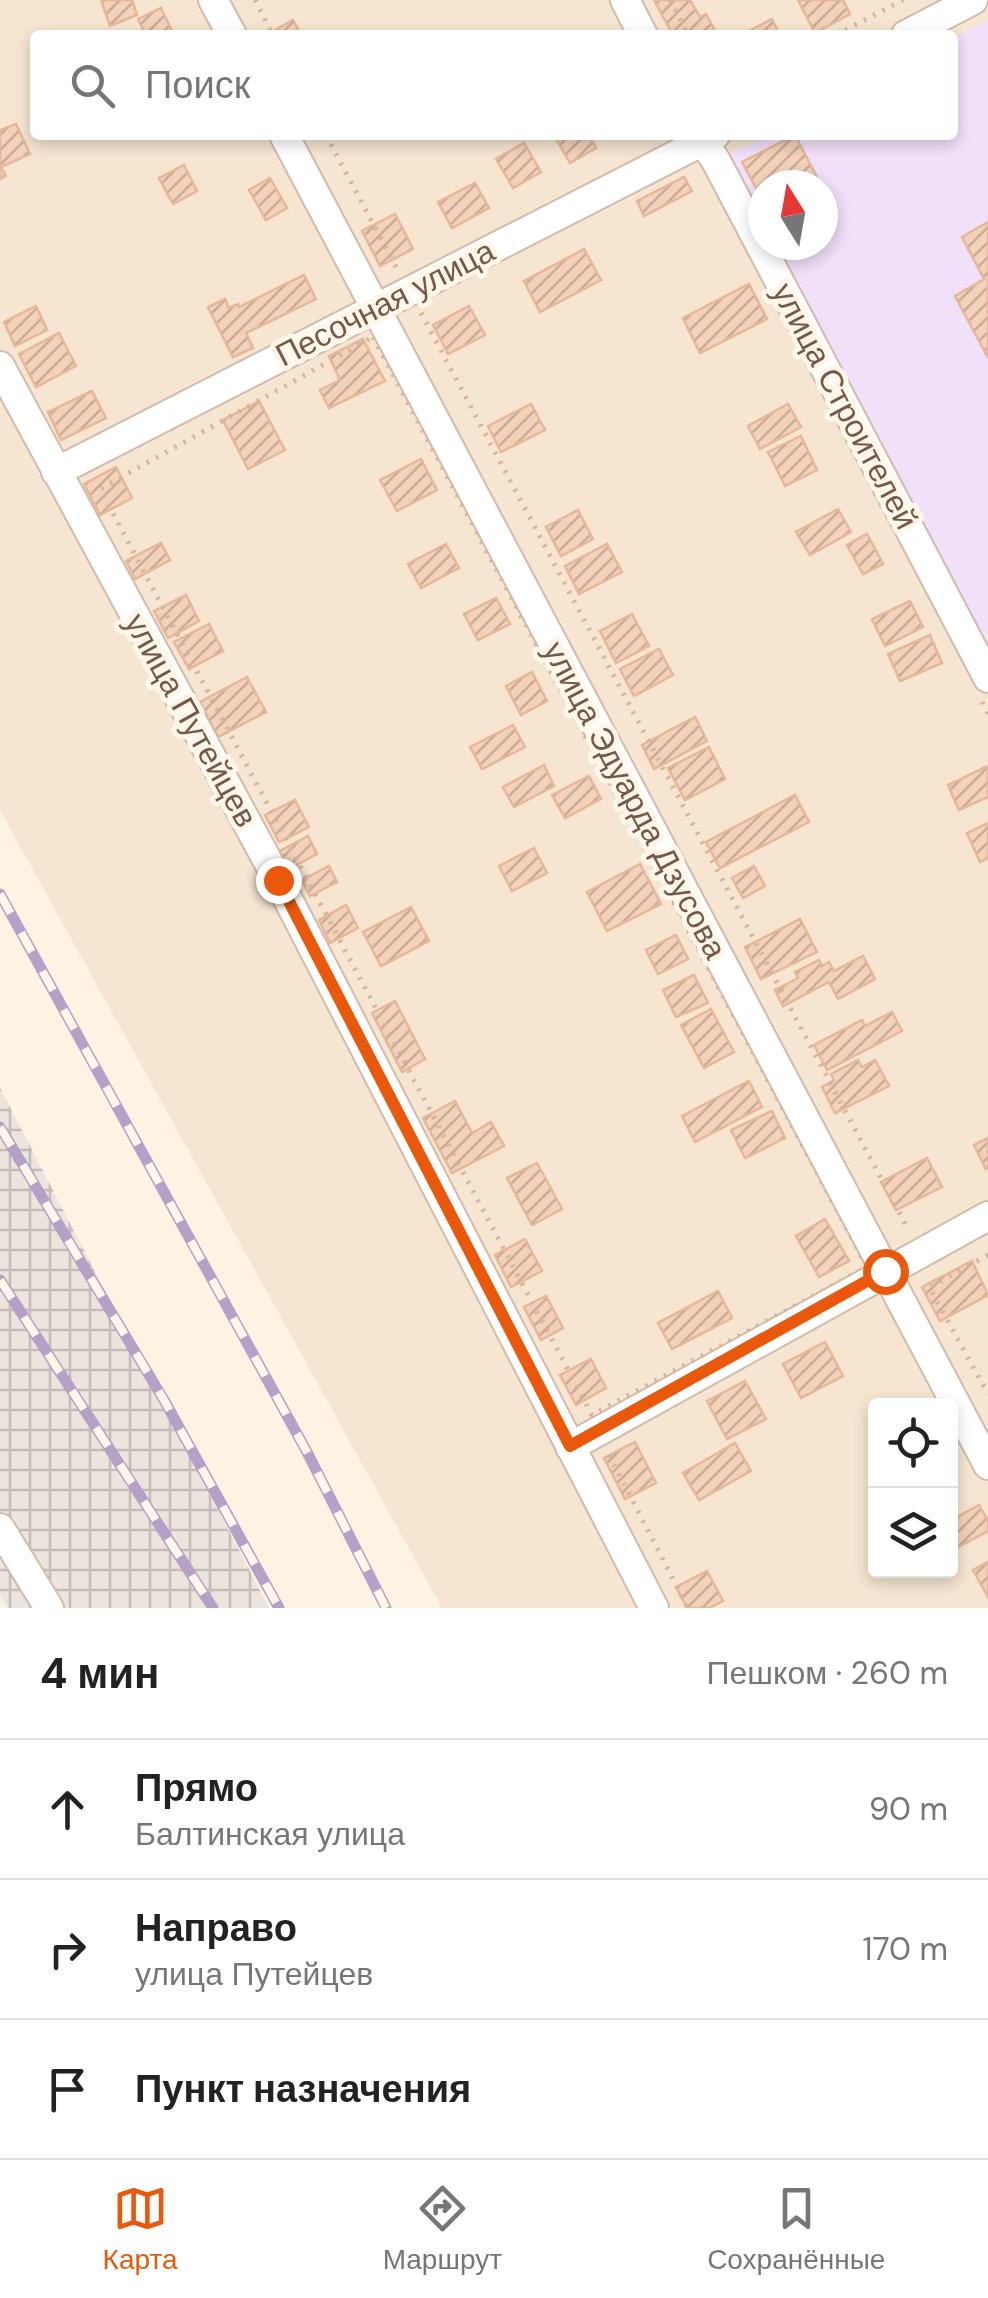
<!DOCTYPE html>
<html lang="ru">
<meta charset="utf-8">
<style>
:root{--surface:#fff;--page:#f2f2f2;--text:#222;--muted:#767676;--line:#e0e0e0;--accent:#ea580c}
body{margin:0;font-family:"DM Sans",sans-serif;background:var(--page);color:var(--text)}
.controls{position:absolute;right:30px;bottom:30px;display:grid;overflow:hidden;border-radius:10px;box-shadow:0 5px 15px #0003}
.controls button{width:90px;height:90px;display:grid;place-items:center;padding:0;border:0;border-bottom:2px solid var(--line);background:var(--surface);color:var(--text);font:50px sans-serif}
.compass{position:absolute;left:748px;top:170px;width:90px;height:90px;border-radius:50%;background:var(--surface);box-shadow:0 5px 15px #0003;rotate:349deg}
.stop{position:absolute;width:30px;height:30px;margin:-22px;border:8px solid #ea580c;border-radius:50%;background:#fff}
.stop.end{background:#ea580c;border-color:#fff;box-shadow:0 2px 10px #0008}
.list{margin:0;padding:0;list-style:none}
h2{display:flex;justify-content:space-between;align-items:center;height:130px;margin:0;padding:0 40px;font-size:42px}
h2 small{font-size:32px;font-weight:400;color:var(--muted)}
.list li{display:grid;grid-template-columns:65px 1fr auto;gap:30px;align-items:center;box-sizing:border-box;height:140px;padding:0 40px;border-top:2px solid var(--line)}
.list b{display:block;font-size:38px;white-space:nowrap}
.list p{margin:0;font-size:32px;white-space:nowrap;color:var(--muted)}
.list em{font-size:32px;font-style:normal;color:var(--muted)}
.icon{flex:none;width:55px;height:55px;fill:none;stroke:currentColor;stroke-width:2;stroke-linecap:round;stroke-linejoin:round}
.map{position:relative;flex:none;width:988px;height:1608px;overflow:hidden}
.search{position:absolute;background:var(--surface);box-shadow:0 5px 15px #0003;left:30px;right:30px;top:30px;height:110px;display:flex;align-items:center;gap:25px;box-sizing:border-box;padding:0 35px;border-radius:10px;color:var(--muted);font-size:38px}
.sheet{height:550px;background:var(--surface)}
nav{display:flex;justify-content:space-around;align-items:center;box-sizing:border-box;height:140px;border-top:2px solid var(--line);background:var(--surface);font-size:28px;color:var(--muted)}
nav a{display:grid;justify-items:center;gap:5px}
nav .on{color:var(--accent)}
.map>svg:first-child{display:block}
</style>
<div class="map">
<svg width="988" height="1608" viewBox="0 0 988 1608">
<defs>
<pattern id="industrial-grid" width="8" height="8" patternUnits="userSpaceOnUse" patternTransform="scale(2.5)"><rect width="8" height="8" fill="#ece5de"/><path d="M0 4h8M4 0v8" fill="none" stroke="#c4bcb6"/></pattern>
<pattern id="building-hatch" width="6" height="6" patternUnits="userSpaceOnUse" patternTransform="scale(2.5)"><rect width="6" height="6" fill="#f3d1ba"/><path d="M-1 1l2-2M0 6l6-6M5 7l2-2" fill="none" stroke="#c9ac99"/></pattern>
</defs>
<rect width="100%" height="100%" fill="#fdf3e3"/>
<path fill="#f5e5d1" fill-rule="evenodd" d="M0 0H988V1608H442L0 810ZM35 35H953V135H35ZM763 185H823V245H763ZM876 1406H950V1570H876Z"/>
<path fill="url(#industrial-grid)" d="M0 1088 269 1608H8L0 1596Z"/>
<path fill="#f0e0f9" d="M988 20V651L773 245H823V185H763V225L727 156 767 135H953V38Z"/>
<g fill="url(#building-hatch)" stroke="#e6b799" stroke-width="2.5">
<path d="M101 0H132L137 15 110 26Z"/>
<path d="M654 0H690L700 17 706 14 717 35H673Z"/>
<path d="M798 0H843L850 14 815 33Z"/>
<path d="M161 8 172 31 163 35H146L138 19Z"/>
<path d="M772 19 780 35H754L751 30Z"/>
<path d="M293 20 301 35H267Z"/>
<path d="M16 124 30 154 1 167 6 176 0 179V130Z"/>
<path d="M554 135H589L596 148 570 163Z"/>
<path d="M795 135 821 185H763V201L742 162Z"/>
<path d="M524 143 541 172 513 188 496 159Z"/>
<path d="M184 165 197 191 173 204 159 178Z"/>
<path d="M684 177 692 191 644 216 637 201Z"/>
<path d="M270 178 287 208 266 220 249 190Z"/>
<path d="M475 183 489 208 452 228 438 202Z"/>
<path d="M395 214 413 249 380 266 362 231Z"/>
<path d="M988 222V358L955 296 984 279 962 237Z"/>
<path d="M584 249 601 280 540 312 524 281Z"/>
<path d="M304 275 316 299 246 333 253 348 233 357 208 307 225 299 229 308 238 304 239 307Z"/>
<path d="M749 284 767 319 700 353 683 318Z"/>
<path d="M36 306 47 330 15 346 4 322Z"/>
<path d="M469 306 485 335 448 354 433 325Z"/>
<path d="M59 333 76 366 36 387 19 354Z"/>
<path d="M363 339 385 381 329 408 320 390 340 380 329 356Z"/>
<path d="M92 391 106 418 61 440 48 412Z"/>
<path d="M259 401 285 450 248 469 223 420Z"/>
<path d="M531 404 545 430 501 452 488 426Z"/>
<path d="M788 404 801 427 760 449 748 426Z"/>
<path d="M801 436 817 470 785 486 768 452Z"/>
<path d="M421 459 437 490 397 511 380 480Z"/>
<path d="M116 467 132 498 100 515 84 484Z"/>
<path d="M838 509 851 532 810 555 796 532Z"/>
<path d="M578 510 593 539 561 556 546 527Z"/>
<path d="M867 534 883 564 863 574 847 545Z"/>
<path d="M161 543 170 560 135 579 126 561Z"/>
<path d="M446 544 459 568 421 588 408 564Z"/>
<path d="M607 544 622 572 579 594 565 566Z"/>
<path d="M186 595 199 621 168 638 154 611Z"/>
<path d="M496 598 510 624 478 640 464 614Z"/>
<path d="M910 601 923 627 885 646 872 619Z"/>
<path d="M632 614 649 646 616 663 600 631Z"/>
<path d="M209 624 223 651 189 669 174 642Z"/>
<path d="M930 635 942 663 900 681 888 654Z"/>
<path d="M659 649 673 675 634 696 620 669Z"/>
<path d="M532 672 547 701 521 715 506 686Z"/>
<path d="M247 677 266 712 218 737 200 702Z"/>
<path d="M695 717 707 741 654 769 642 745Z"/>
<path d="M513 725 525 747 482 769 470 747Z"/>
<path d="M709 747 725 779 685 800 668 768Z"/>
<path d="M544 765 554 786 514 807 503 787Z"/>
<path d="M988 766V797L959 810 948 785Z"/>
<path d="M589 776 601 799 565 818 552 795Z"/>
<path d="M795 795 809 822 720 868 706 842Z"/>
<path d="M295 800 309 827 279 842 265 815Z"/>
<path d="M988 823V858L980 862 967 833Z"/>
<path d="M308 836 317 854 287 870 278 852Z"/>
<path d="M534 848 547 873 512 891 499 866Z"/>
<path d="M640 864 661 904 607 931 587 892Z"/>
<path d="M329 866 337 882 310 896 302 880Z"/>
<path d="M754 866 765 886 743 898 732 878Z"/>
<path d="M346 905 358 928 330 943 319 920Z"/>
<path d="M411 907 429 941 381 966 363 932Z"/>
<path d="M800 919 817 952 761 979 745 947Z"/>
<path d="M676 935 688 959 658 974 646 950Z"/>
<path d="M863 956 875 979 838 999 829 982 783 1006 775 990 798 978 795 972 819 960 822 966 829 962 834 971Z"/>
<path d="M694 975 708 1003 676 1017 663 990Z"/>
<path d="M395 1001 425 1059 402 1072 372 1013Z"/>
<path d="M711 1009 734 1052 704 1068 681 1025Z"/>
<path d="M892 1012 902 1031 827 1070 814 1045 862 1020 865 1026Z"/>
<path d="M858 1060 862 1067 875 1060 889 1086 835 1113 822 1087 834 1080 831 1074Z"/>
<path d="M749 1081 762 1107 695 1142 682 1116Z"/>
<path d="M455 1101 472 1133 491 1122 504 1146 452 1173 423 1118Z"/>
<path d="M772 1111 785 1138 745 1158 731 1130Z"/>
<path d="M988 1138V1168L986 1169 974 1145Z"/>
<path d="M927 1158 942 1187 896 1210 881 1182Z"/>
<path d="M537 1163 562 1209 532 1225 507 1178Z"/>
<path d="M825 1219 849 1261 819 1277 796 1236Z"/>
<path d="M525 1239 542 1271 511 1287 495 1255Z"/>
<path d="M972 1261 988 1295 940 1321 922 1287Z"/>
<path d="M718 1291 732 1318 672 1349 658 1323Z"/>
<path d="M546 1296 563 1328 541 1340 524 1307Z"/>
<path d="M825 1342 843 1376 801 1398 783 1364Z"/>
<path d="M591 1359 606 1388 576 1405 560 1375Z"/>
<path d="M745 1381 766 1419 727 1439 707 1401Z"/>
<path d="M635 1442 656 1483 625 1499 604 1458Z"/>
<path d="M735 1443 751 1471 699 1500 683 1473Z"/>
<path d="M979 1505 988 1521V1531L956 1548 950 1537V1521Z"/>
<path d="M988 1562V1597L973 1570Z"/>
<path d="M707 1571 723 1601 709 1608H687L676 1587Z"/>
</g>
<g fill="none" stroke-linecap="round" stroke-linejoin="round">
<g stroke="#d1bcac" stroke-width="32">
<g id="minor">
<path d="M213 0 232 35"/>
<path d="M625 0 643 35"/>
<path d="M906 35 973 0"/>
<path d="M284 135 988 1465"/>
<path d="M699 135 716 161 988 678"/>
<path d="M0 366 278 880 654 1608"/>
<path d="M56 472 715 135"/>
<path d="M570 1447 988 1216"/>
<path d="M0 1528 49 1608"/>
</g>
</g>
<g stroke="#d8b49d" stroke-width="5" stroke-dasharray="2.5 8" stroke-linecap="butt">
<path d="M255 0 273 35"/>
<path d="M670 0 688 35"/>
<path d="M836 35 903 0"/>
<path d="M326 135 397 269"/>
<path d="M421 313 909 1231"/>
<path d="M373 337 867 1267 592 1415 100 489Z"/>
<path d="M982 702 988 714"/>
<path d="M988 1255 929 1287 988 1394"/>
<path d="M609 1455 688 1608"/>
</g>
<use href="#minor" stroke="#fff" stroke-width="28"/>
<g stroke="#b5a1c7" stroke-width="11">
<g id="rail">
<path d="M0 894 307 1452 386 1608"/>
<path d="M0 1127 164 1400 279 1608"/>
<path d="M0 1280 213 1608"/>
</g>
</g>
<use href="#rail" stroke="#fff7ea" stroke-width="8" stroke-dasharray="22" stroke-linecap="butt"/>
</g>
<g fill="none" stroke-linecap="round" stroke-linejoin="round">
<path stroke="#ea580c" stroke-width="12" d="M278 880 570 1446 885 1271"/>
</g>
<g text-anchor="middle" dominant-baseline="central" stroke-width="10" stroke-linejoin="round" paint-order="stroke">
<g font-size="32" fill="#765848" stroke="#fff7ea">
<text transform="translate(385 303) rotate(-27)">Песочная улица</text>
<text transform="translate(845 406) rotate(62)">улица Строителей</text>
<text transform="translate(191 720) rotate(61)">улица Путейцев</text>
<text transform="translate(635 800) rotate(62)">улица Эдуарда Дзусова</text>
</g>
</g>
</svg>
<div class="controls">
<button><svg class="icon" aria-label="locate" viewBox="0 0 24 24"><circle cx="12" cy="12" r="6"/><path d="M12 2v4M12 18v4M2 12h4M18 12h4"/></svg></button>
<button><svg class="icon" aria-label="layers" viewBox="0 0 24 24"><path d="M12 4l9 5-9 5-9-5zM3 14l9 5 9-5"/></svg></button>
</div>
<svg class="compass" viewBox="-18 -18 36 36"><path d="M0-13l5 13h-10z" fill="#e53935"/><path d="M0 13l5-13h-10z" fill="#767676"/></svg>
<div class="stop" style="left:885px;top:1271px"></div>
<div class="stop end" style="left:278px;top:880px"></div>
<div class="search"><svg class="icon" aria-label="search" viewBox="0 0 24 24"><circle cx="10" cy="10" r="6"/><path d="M15 15l6 6"/></svg>Поиск</div>
</div>
<section class="sheet">
<h2>4 мин<small>Пешком · 260 m</small></h2>
<ul class="list">
<li><svg class="icon" aria-label="ahead" viewBox="0 0 24 24"><path d="M12 20V5M6 11l6-6 6 6"/></svg><div><b>Прямо</b><p>Балтинская улица</p></div><em>90 m</em></li>
<li><svg class="icon" aria-label="right" viewBox="0 0 24 24"><path d="M7 20v-9h11M14 6l5 5-5 5"/></svg><div><b>Направо</b><p>улица Путейцев</p></div><em>170 m</em></li>
<li><svg class="icon" aria-label="arrive" viewBox="0 0 24 24"><path d="M6 21V4h12l-3 4 3 4H6"/></svg><div><b>Пункт назначения</b></div></li>
</ul>
</section>
<nav>
<a class="on"><svg class="icon" aria-label="map" viewBox="0 0 24 24"><path d="M3 6l6-2 6 2 6-2v14l-6 2-6-2-6 2zM9 4v14M15 6v14"/></svg>Карта</a>
<a><svg class="icon" aria-label="directions" viewBox="0 0 24 24"><path d="M12 3l9 9-9 9-9-9zM9 14v-3h6M13 9l2 2-2 2"/></svg>Маршрут</a>
<a><svg class="icon" aria-label="saved" viewBox="0 0 24 24"><path d="M7 4h10v16l-5-4-5 4z"/></svg>Сохранённые</a>
</nav>
